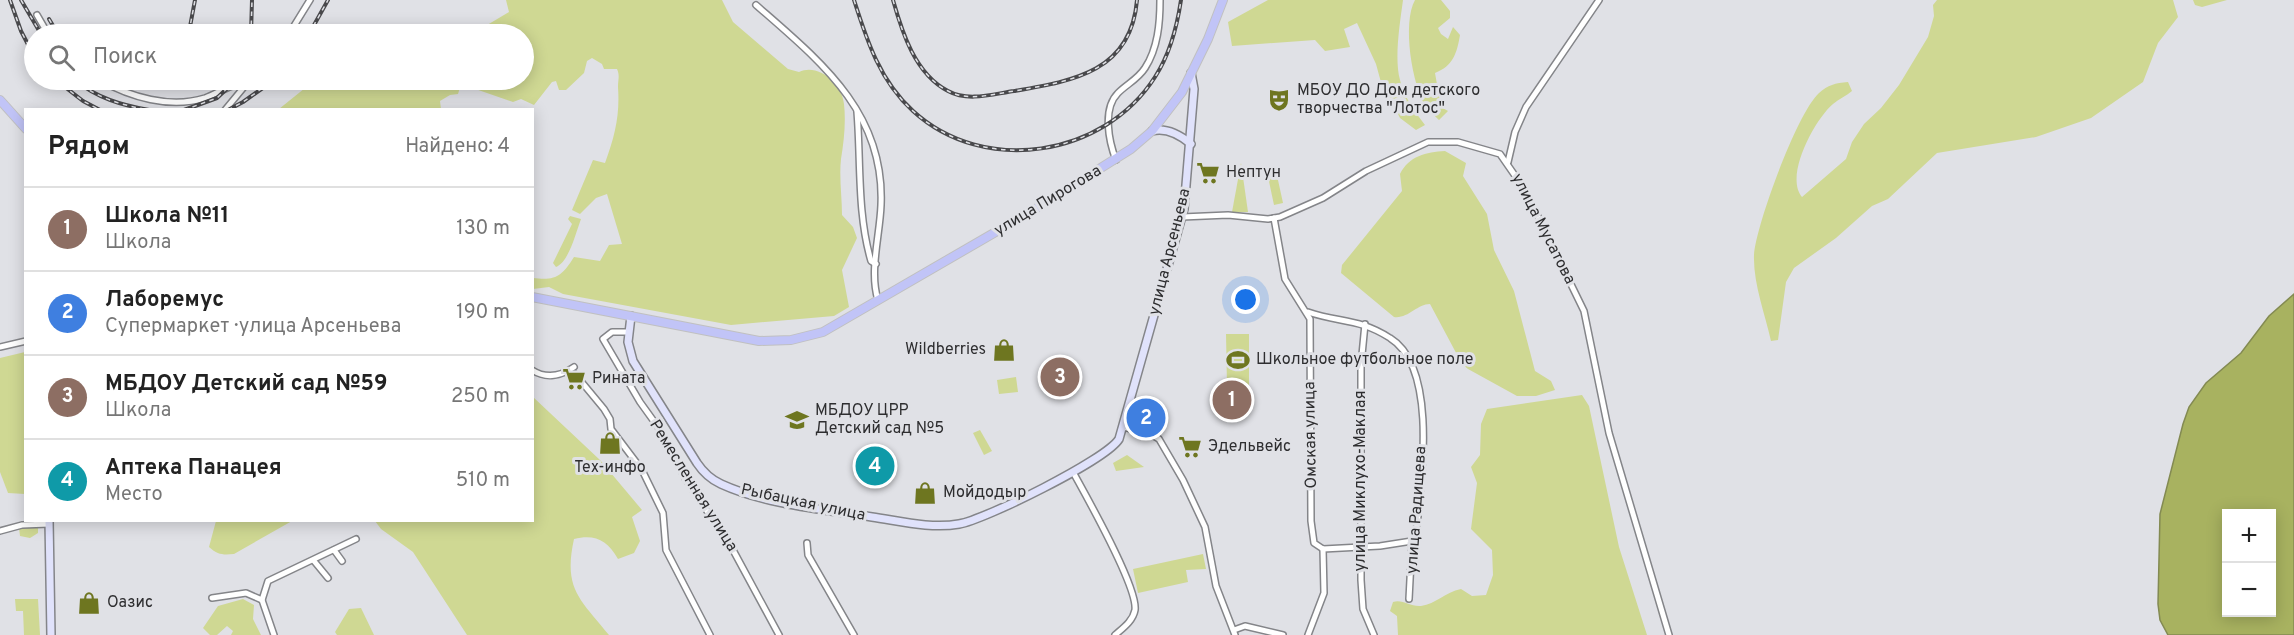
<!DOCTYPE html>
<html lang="ru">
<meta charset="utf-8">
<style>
:root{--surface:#fff;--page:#f6f6f6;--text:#222;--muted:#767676;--line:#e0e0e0;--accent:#6e7620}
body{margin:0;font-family:Overpass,sans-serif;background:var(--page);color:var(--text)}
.controls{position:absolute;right:18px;bottom:18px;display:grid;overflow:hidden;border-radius:0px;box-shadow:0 3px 15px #0003}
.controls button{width:54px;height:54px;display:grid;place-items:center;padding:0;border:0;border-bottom:2px solid var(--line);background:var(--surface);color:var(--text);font:30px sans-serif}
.you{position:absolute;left:1246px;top:300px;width:21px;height:21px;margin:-15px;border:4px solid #fff;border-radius:50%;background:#1a73e8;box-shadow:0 0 0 9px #1a73e833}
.badge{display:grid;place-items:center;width:39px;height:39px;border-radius:50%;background:var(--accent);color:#fff;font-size:20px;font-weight:700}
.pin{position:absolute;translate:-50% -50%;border:3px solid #fff;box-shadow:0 2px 6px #0006}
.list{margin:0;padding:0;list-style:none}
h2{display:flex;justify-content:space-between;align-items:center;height:78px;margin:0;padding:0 24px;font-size:26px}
h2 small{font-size:20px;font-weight:400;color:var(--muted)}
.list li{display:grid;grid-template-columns:39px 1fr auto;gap:18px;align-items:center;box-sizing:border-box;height:84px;padding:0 24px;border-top:2px solid var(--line)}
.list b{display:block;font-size:22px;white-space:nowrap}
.list p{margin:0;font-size:20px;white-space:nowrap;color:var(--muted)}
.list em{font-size:20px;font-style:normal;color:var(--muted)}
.icon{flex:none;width:33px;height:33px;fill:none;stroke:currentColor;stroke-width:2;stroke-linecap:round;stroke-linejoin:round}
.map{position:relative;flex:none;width:2294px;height:635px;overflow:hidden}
.search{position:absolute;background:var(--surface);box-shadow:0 3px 15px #0003;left:24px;top:24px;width:510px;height:66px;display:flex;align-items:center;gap:15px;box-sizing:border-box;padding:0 21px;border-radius:33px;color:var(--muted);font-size:22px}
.panel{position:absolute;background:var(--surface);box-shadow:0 3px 15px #0003;left:24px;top:108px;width:510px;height:414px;border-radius:0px}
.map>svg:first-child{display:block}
</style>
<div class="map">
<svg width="2294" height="635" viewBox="0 0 2294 635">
<rect width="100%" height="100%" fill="#e0e1e6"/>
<g fill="#cfd893">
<path d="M506 0H722L733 22 788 69 799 72C818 63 842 83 844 104 846 122 844 141 841 159 839 177 842 197 842 215L853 227 857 238 842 270 849 307 834 316 731 325 563 294 549 287 533 289V278C556 281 562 276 574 257L600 261 609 245 622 244 607 194 596 198 580 214 572 210 593 160 605 163C615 136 620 115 618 87 618 79 620 76 617 69H604L602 64 592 58 587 61 584 73 566 90H559L556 81 552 82 534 105 521 99 513 102 461 84 458 94 450 95 440 101 441 109H279L315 80H524V34H472L509 12Z"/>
<path d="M1268 0H1403C1400 23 1394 58 1400 80 1403 96 1416 113 1425 125L1416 130 1400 118 1393 104 1385 97 1376 64 1357 23 1344 29 1350 47 1325 51 1315 40 1232 46 1228 22Z"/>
<path d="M1415 0H1441L1450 11V18L1438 28 1441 34 1448 39 1453 27 1460 35C1457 53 1453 66 1435 73L1441 107 1448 111 1439 120C1435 116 1429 111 1426 107 1412 85 1402 23 1415 0Z"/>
<path d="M1937 0H2173L2178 17 2158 43 2143 82 2091 118 2036 137 1937 153 1888 199 1872 206 1836 238 1794 268 1786 282 1778 340 1771 341C1765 314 1753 283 1754 255 1756 225 1797 113 1819 93 1828 85 1835 83 1848 82L1852 91C1846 96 1839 99 1833 104 1815 119 1784 176 1802 197L1846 159 1852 142 1864 124 1881 108 1899 85 1928 37 1934 16 1933 5Z"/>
<path d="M2193 0H2227L2202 7 2195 5Z"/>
<path d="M1445 151 1466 163 1463 176 1487 214 1494 250 1514 291 1535 371 1551 381 1555 390 1536 396H1517L1468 369 1462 364 1430 304C1417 304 1408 319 1394 317L1341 273 1342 265 1402 191 1400 174C1409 156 1426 152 1445 151Z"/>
<path d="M1241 163 1248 212H1232Z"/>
<path d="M1276 171 1283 203 1274 205 1267 172Z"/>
<path d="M570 216 581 219C576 232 569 262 556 267L553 263 572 224 568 219Z"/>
<path d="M1226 334H1249V386H1227Z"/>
<path d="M25 352V494L8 493 0 472V358Z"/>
<path d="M1016 377 1018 392 999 394 997 380Z"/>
<path d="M1582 395 1589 406 1619 547 1647 635H1398L1397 616 1390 611 1393 602C1403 599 1410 607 1421 606 1436 604 1445 592 1461 589L1472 596 1486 595 1493 575 1492 550 1471 529 1477 483 1471 467 1480 455 1481 424 1487 409Z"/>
<path d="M533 397 600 460 642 510 632 517 640 541 634 553 618 559C607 540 595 534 574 539 563 589 580 599 609 635H467L413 552 381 529 375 521 532 520Z"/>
<path d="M980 430 992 451 984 455 973 433Z"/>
<path d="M1127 455 1144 467 1116 471 1113 463Z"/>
<path d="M216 521V520L292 521 234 554C223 555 218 555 209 547Z"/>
<path d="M29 526 38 527V533L30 538 20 536 19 528Z"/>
<path d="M1203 554 1206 569 1186 570 1188 582 1138 593 1133 569Z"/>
<path d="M15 599H38L40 635H24L23 611H16Z"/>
<path d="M243 599 254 605 253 619 261 635H231L233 631 227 626 217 635H210L203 628 218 606Z"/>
<path d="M361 608 374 635H337L335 632 349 609Z"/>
</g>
<path fill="#a8b260" stroke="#838a52" stroke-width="1.5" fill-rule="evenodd" d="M2294 294V635H2168L2160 620 2158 604 2160 514 2183 424 2189 407 2206 383 2241 353 2269 316ZM2226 514H2272V612H2226Z"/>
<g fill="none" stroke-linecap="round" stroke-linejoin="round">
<g stroke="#848589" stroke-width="8">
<g id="street">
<path d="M756 5C820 61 885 112 881 205 880 235 869 271 878 300"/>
<path d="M37 15 48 34"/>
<path d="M289 34 310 0"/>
<path d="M100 80C130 97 170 109 205 98 219 93 234 82 249 82"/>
<path d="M225 110 249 81"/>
<path d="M857 112C861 161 857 213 871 261L876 264"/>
<path d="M1116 160C1109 142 1102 109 1118 93 1127 84 1138 79 1145 68 1158 48 1160 23 1160 0"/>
<path d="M1508 162 1515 132 1526 107 1599 0"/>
<path d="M1182 217 1228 215 1268 219 1280 217 1323 198 1366 171 1428 142H1458L1500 154 1525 190 1584 311 1609 433 1669 635"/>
<path d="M1274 218 1285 279 1310 319 1311 521 1314 543 1323 549"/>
<path d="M1308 312C1340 323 1359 318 1390 338 1439 368 1421 485 1416 534L1412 541 1409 599"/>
<path d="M1365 324 1361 365V580L1363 609 1374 635"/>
<path d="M629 332H612L603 339 640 402 658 427 685 478 733 550 779 635"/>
<path d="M0 347 26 341"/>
<path d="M532 370C546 379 561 376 574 367"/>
<path d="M575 374 604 409 610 419 611 429 642 470 663 513 666 550 710 635"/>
<path d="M1123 427 1149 433 1159 439 1183 480 1205 527 1216 586 1235 635"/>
<path d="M1073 472C1086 496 1138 587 1135 610 1133 621 1123 628 1115 635"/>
<path d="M0 531 22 525 49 524"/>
<path d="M807 543 808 555 854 635"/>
<path d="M1323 549 1380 546 1412 541"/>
<path d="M334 550 342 561"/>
<path d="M314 561 328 578"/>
<path d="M212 598 246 593 262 600 268 581 356 539"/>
<path d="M262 600 274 635"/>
<path d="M1234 630 1245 626 1283 635"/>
<path d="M1308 635 1324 593 1323 549"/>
</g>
</g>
<g stroke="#848589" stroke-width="10">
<g id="secondary">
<path d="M1152 131C1167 127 1180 135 1191 144"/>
<path d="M631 316 628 342 633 361 697 463C703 472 710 479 721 484 767 505 823 509 872 517 900 521 931 529 959 524 984 520 1106 460 1119 439L1184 209 1194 89 1191 73"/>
<path d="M49 520 51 635"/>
</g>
</g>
<g stroke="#c0c0c1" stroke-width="10">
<g id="primary">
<path d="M0 100 26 129"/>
<path d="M532 297 759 341 791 340 823 332 1037 208 1131 149 1152 131 1182 92 1208 39 1223 0"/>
</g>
</g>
<use href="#street" stroke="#fff" stroke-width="5"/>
<use href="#secondary" stroke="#e0e2fb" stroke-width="7"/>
<use href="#primary" stroke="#c1c4f7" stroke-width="8"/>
<g stroke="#49494c" stroke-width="4">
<g id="rail">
<path d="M10 0 21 31 34 56"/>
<path d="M21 0 41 34"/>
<path d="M854 0C867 41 880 81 913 111 984 176 1104 157 1155 77 1170 54 1177 27 1181 0"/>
<path d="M893 0C902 32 915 74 948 91 968 102 993 94 1014 91 1073 81 1131 72 1137 0"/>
<path d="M49 19 58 34"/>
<path d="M189 32 195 0"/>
<path d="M251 34 252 0"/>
<path d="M309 34 328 0"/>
<path d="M56 80 83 101 100 110"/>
<path d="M75 80C97 98 121 105 149 110"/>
<path d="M184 110 217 98 236 80"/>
<path d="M228 110 243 102 274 80"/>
</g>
</g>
<use href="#rail" stroke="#e0e1e6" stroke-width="1.5" stroke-dasharray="4.5" stroke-linecap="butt"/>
</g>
<defs>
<g id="theatre-bare" transform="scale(1.8)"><path d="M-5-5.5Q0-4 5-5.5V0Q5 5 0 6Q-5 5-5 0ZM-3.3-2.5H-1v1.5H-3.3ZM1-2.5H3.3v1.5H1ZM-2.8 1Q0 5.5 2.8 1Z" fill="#6e7620" stroke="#e0e1e6" stroke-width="2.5" paint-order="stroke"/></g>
<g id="supermarket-bare" transform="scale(1.8)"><path d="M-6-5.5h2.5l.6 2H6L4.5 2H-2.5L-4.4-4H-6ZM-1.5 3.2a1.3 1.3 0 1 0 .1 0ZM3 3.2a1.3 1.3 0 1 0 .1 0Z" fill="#6e7620" stroke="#e0e1e6" stroke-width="2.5" paint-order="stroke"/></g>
<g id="shop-bare" transform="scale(1.8)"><path d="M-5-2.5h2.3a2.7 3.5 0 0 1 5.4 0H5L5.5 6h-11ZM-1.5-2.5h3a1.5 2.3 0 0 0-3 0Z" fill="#6e7620" stroke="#e0e1e6" stroke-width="2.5" paint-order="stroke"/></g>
<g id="stadium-bare" transform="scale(1.8)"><path d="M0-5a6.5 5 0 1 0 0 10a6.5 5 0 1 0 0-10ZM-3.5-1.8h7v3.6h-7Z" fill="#6e7620" stroke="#e0e1e6" stroke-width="2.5" paint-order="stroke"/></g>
<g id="school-bare" transform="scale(1.8)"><path d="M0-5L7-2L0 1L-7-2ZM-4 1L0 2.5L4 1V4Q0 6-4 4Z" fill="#6e7620" stroke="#e0e1e6" stroke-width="2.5" paint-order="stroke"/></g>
</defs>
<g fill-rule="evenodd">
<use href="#theatre-bare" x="1279" y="100"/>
<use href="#supermarket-bare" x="1208" y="173"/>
<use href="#shop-bare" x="1004" y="350"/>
<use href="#stadium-bare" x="1238" y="360"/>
<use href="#supermarket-bare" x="574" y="379"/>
<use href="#school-bare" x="797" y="420"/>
<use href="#shop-bare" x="610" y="443"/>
<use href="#supermarket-bare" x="1190" y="447"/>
<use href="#shop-bare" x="925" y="493"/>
<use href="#shop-bare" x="89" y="603"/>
</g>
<g text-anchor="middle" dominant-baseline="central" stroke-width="6" stroke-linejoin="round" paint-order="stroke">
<g font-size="16" fill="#2e2e30" stroke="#e0e1e6" text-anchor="start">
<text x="1297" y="91">МБОУ ДО Дом детского<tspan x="1297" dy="18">творчества "Лотос"</tspan></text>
<text x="1226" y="173">Нептун</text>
<text x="986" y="350" text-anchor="end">Wildberries</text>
<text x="1256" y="360">Школьное футбольное поле</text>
<text x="592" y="379">Рината</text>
<text x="815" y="411">МБДОУ ЦРР<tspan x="815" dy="18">Детский сад №5</tspan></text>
<text x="1208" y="447">Эдельвейс</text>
<text x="610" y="468" text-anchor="middle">Тех-инфо</text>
<text x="943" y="493">Мойдодыр</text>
<text x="107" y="603">Оазис</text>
</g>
<g font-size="16" fill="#2e2e30" stroke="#e0e1e6">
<text transform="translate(1048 201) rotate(-31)">улица Пирогова</text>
<text transform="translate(1543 229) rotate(63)">улица Мусатова</text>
<text transform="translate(1170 252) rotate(-76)">улица Арсеньева</text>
<text transform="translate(1311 435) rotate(-91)">Омская улица</text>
<text transform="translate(1361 481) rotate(-90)">улица Миклухо-Маклая</text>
<text transform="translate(693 486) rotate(58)">Ремесленная улица</text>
<text transform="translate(803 503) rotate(12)">Рыбацкая улица</text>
<text transform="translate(1417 510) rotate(-86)">улица Радищева</text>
</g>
</g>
</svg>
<div class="controls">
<button>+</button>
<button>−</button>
</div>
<div class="you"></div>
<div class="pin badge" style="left:1232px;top:400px;background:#8d6e63">1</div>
<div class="pin badge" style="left:1146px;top:418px;background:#3f7fe0">2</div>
<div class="pin badge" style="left:1060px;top:377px;background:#8d6e63">3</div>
<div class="pin badge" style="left:875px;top:466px;background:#0f9aa8">4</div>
<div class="search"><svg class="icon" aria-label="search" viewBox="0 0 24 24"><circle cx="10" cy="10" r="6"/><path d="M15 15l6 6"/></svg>Поиск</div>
<section class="panel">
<h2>Рядом<small>Найдено: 4</small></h2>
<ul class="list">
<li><span class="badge" style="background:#8d6e63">1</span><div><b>Школа №11</b><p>Школа</p></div><em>130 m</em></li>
<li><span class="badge" style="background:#3f7fe0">2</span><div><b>Лаборемус</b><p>Супермаркет · улица Арсеньева</p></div><em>190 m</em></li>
<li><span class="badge" style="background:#8d6e63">3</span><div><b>МБДОУ Детский сад №59</b><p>Школа</p></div><em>250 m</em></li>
<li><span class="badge" style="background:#0f9aa8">4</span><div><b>Аптека Панацея</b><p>Место</p></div><em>510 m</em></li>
</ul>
</section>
</div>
